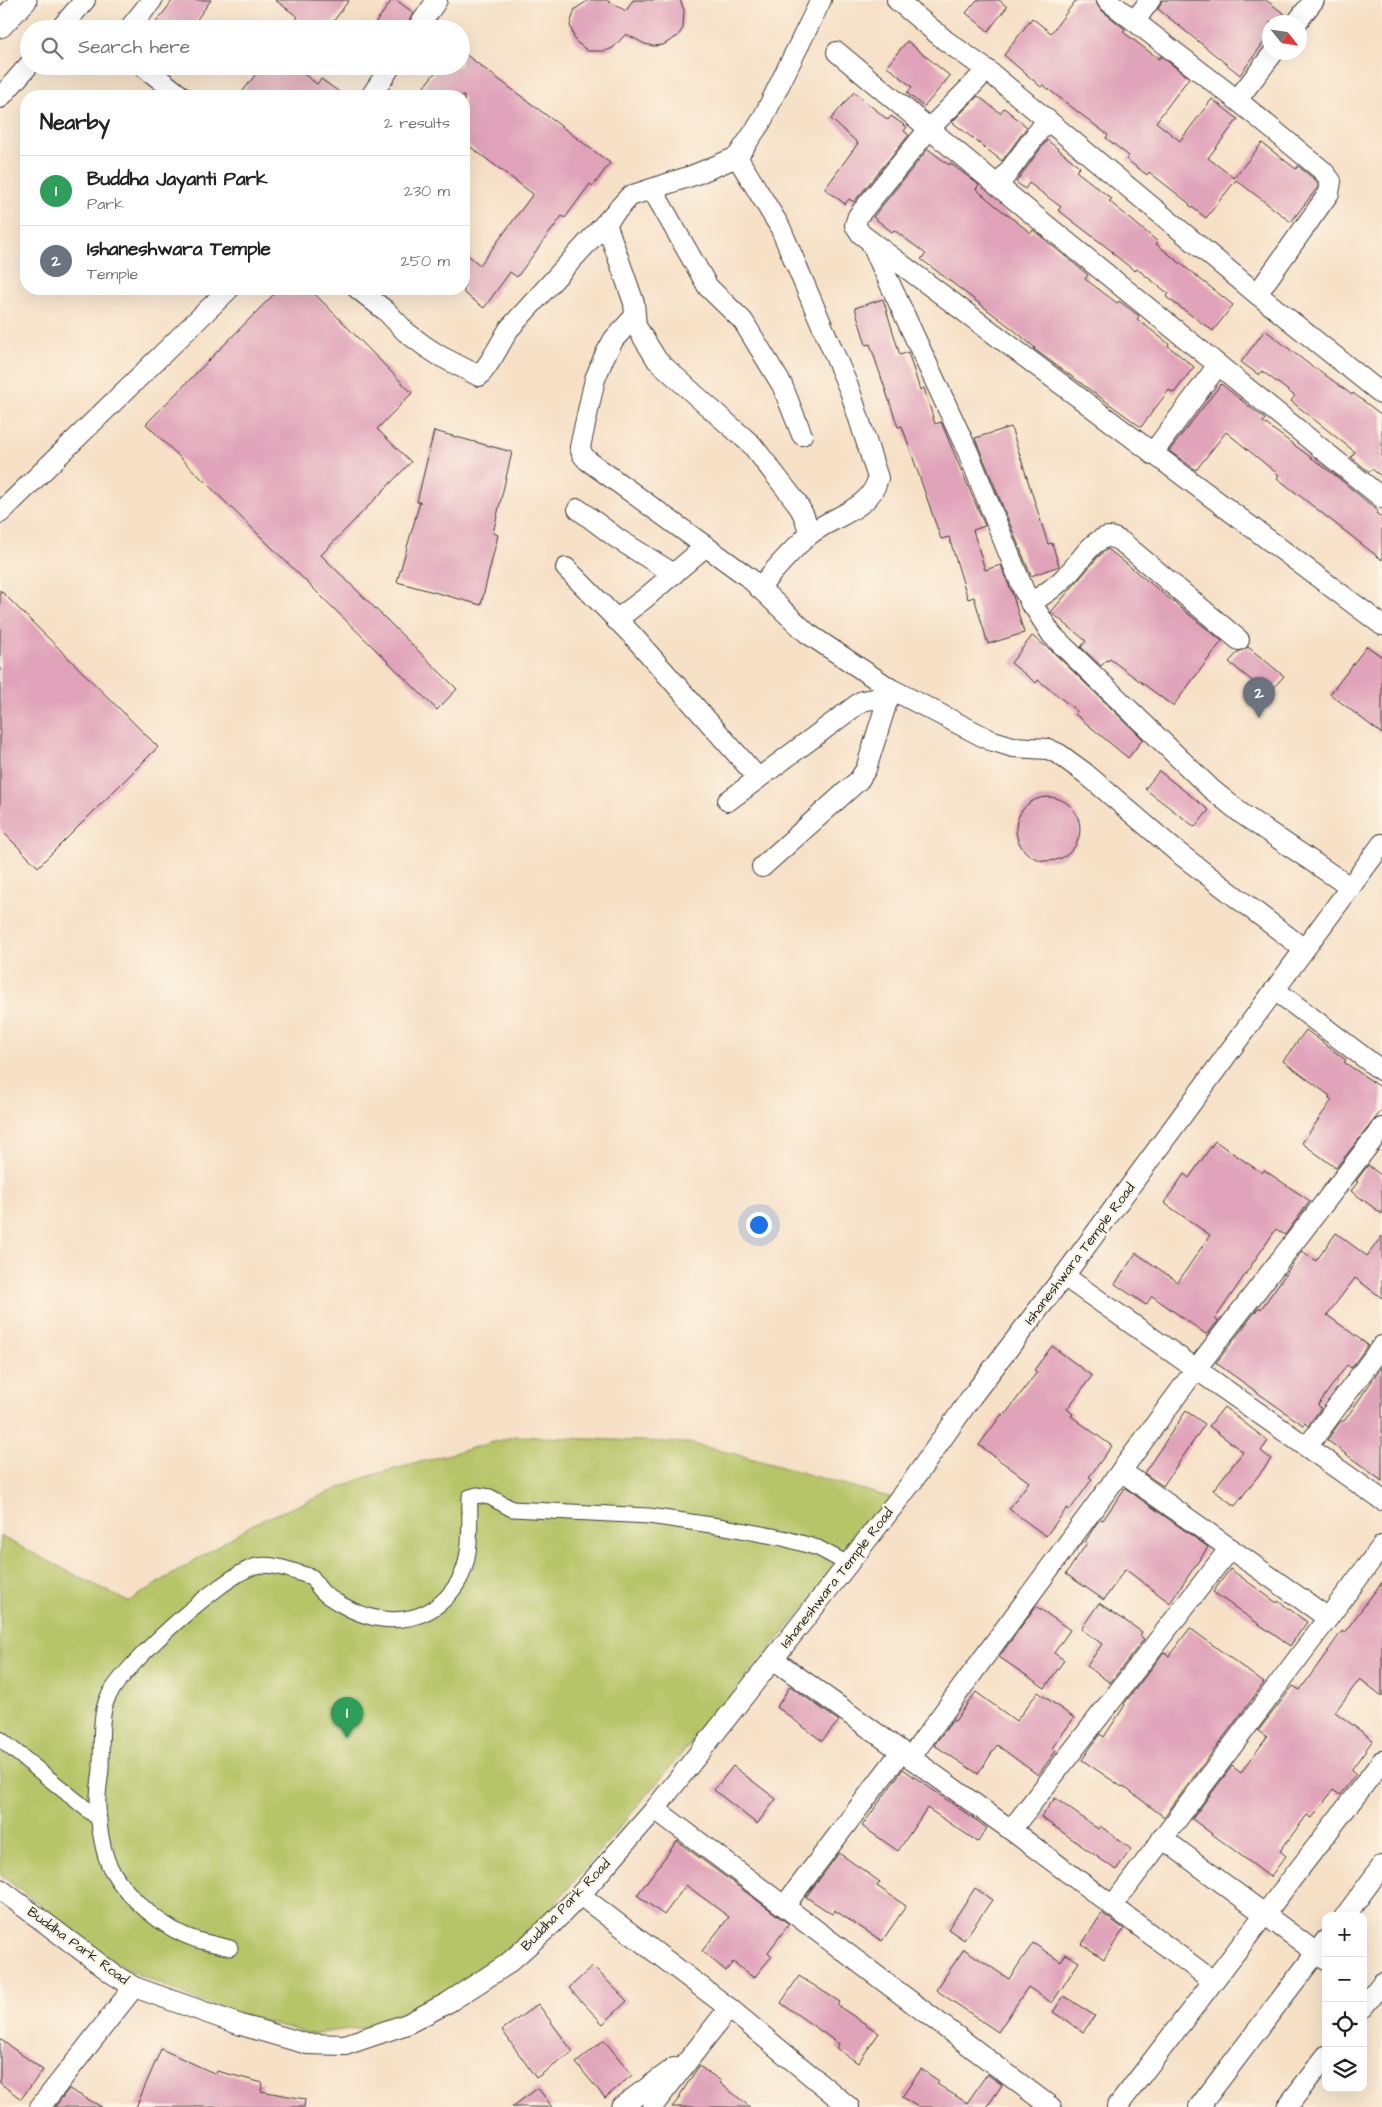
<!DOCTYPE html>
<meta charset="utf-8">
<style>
:root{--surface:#fff;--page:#f6f6f6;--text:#222;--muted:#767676;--line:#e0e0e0;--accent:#b5179e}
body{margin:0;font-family:"Architects Daughter",sans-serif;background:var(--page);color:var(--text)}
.controls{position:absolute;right:15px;bottom:15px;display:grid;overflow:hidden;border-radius:10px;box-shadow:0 5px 20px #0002}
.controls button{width:45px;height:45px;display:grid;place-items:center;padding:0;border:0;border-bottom:1px solid var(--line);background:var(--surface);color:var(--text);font:25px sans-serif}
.compass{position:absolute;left:1262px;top:15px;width:45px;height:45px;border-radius:50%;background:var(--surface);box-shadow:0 5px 20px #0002;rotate:120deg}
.you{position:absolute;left:758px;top:1224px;width:18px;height:18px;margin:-12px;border:4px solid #fff;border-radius:50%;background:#1a73e8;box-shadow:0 0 0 8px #1a73e833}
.badge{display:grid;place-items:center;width:32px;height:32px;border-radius:50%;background:var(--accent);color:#fff;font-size:16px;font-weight:700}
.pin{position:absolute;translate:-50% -41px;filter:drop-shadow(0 1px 2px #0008)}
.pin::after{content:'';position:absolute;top:26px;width:18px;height:15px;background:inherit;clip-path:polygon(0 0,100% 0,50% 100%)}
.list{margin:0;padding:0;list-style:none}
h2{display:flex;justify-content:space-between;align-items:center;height:65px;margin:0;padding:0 20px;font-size:21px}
h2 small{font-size:16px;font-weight:400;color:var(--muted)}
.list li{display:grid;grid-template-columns:32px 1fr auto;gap:15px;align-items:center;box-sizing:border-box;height:70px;padding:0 20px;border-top:1px solid var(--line)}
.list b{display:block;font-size:19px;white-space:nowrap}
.list p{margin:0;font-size:16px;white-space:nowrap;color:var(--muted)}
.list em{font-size:16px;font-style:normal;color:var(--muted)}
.icon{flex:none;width:28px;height:28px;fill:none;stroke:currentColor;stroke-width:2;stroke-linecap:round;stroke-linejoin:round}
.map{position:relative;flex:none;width:1382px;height:2107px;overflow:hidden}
.search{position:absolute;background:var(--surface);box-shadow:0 5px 20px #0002;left:20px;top:20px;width:450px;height:55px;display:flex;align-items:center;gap:12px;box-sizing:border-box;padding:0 18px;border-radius:28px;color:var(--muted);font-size:19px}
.panel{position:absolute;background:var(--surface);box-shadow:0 5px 20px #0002;left:20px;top:90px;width:450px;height:205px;border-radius:20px}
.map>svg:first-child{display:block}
</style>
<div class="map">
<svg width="1382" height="2107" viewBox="0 0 1382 2107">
<rect width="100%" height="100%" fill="#fcf5e5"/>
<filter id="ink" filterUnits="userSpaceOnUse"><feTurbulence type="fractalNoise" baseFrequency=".02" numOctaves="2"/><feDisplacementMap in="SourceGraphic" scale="10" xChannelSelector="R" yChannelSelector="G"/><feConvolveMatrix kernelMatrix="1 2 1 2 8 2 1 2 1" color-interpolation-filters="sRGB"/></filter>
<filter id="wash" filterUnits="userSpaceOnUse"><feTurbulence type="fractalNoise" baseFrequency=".0096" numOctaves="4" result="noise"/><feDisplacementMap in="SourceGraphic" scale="20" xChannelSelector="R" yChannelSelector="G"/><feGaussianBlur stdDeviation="1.12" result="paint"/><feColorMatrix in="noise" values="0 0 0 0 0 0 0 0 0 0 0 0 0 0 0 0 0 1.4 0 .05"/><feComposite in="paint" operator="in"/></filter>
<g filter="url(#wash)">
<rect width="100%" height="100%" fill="#f6e0c6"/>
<path fill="#b6c567" stroke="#697042" d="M516 1436 688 1443 739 1455 896 1499 528 1936 448 1992 376 2026 310 2034 206 2004 126 1969 99 1952 0 1874V1536L128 1602 253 1524 366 1477Z"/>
<g id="blocks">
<g fill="#e0a3b9">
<path d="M173 0H211L190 29H151Z"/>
<path d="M275 0H349L328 29H289L298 17Z"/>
<path d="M392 0H396L414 13 403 29H371Z"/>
<path d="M589 0H606L626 11 633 0H680L684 10 683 28 678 36 663 45 654 46 645 44 626 34 613 48 605 51H588L575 41 570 25 575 9Z"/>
<path d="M977 0H999L1007 7 988 31 966 13Z"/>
<path d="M1076 0H1095L1100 9 1125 29 1123 32 1159 59 1161 56 1189 78 1156 122 1180 141 1212 99 1238 119 1208 158 1234 178 1262 143 1296 169 1298 166 1314 179 1318 184V187L1291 222 1236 180 1206 218 1189 205 1190 204 1149 172 1147 175 1126 159 1129 156 1106 138 1108 135 1043 85 1041 87 1004 55 1032 18 1051 33Z"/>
<path d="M1162 0H1266L1287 16 1285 22H1270V34L1240 75 1158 9Z"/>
<path d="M907 41 950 76 924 107 907 93 912 87 887 66Z"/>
<path d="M461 51 610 163 593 186 590 184 565 218 562 216 517 277 510 272 484 308 464 293V252L480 265 533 194 464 142V96H417L440 66H461Z"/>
<path d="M262 66H293L317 84 321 79 345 96H239Z"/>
<path d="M854 92 888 120 891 116 907 127 904 131 909 135 854 202 849 199 845 204 825 189 858 143 831 119Z"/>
<path d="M978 96 1000 113 1004 108 1027 127 1002 161 952 122Z"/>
<path d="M1047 140 1080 167 1076 171 1112 199 1109 201 1158 242 1156 244 1233 305 1213 331 1166 297 1169 294 1137 269 1135 271 1112 253 1113 252 1058 210 1061 207 1029 183 1025 189 1016 182Z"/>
<path d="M928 149 949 165 950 163 979 185 976 189 996 206 1031 233 1033 230 1088 275 1085 279 1117 303 1119 301 1139 316 1137 319 1169 344 1168 346 1194 367 1174 393 1169 390 1141 427 1034 349 1035 348 1014 330 921 259 926 254 894 230 892 232 873 217Z"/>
<path d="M279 289H310L412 393 377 429 411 462 321 555 457 689 437 710 146 424Z"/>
<path d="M883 299 900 355 908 352 920 390 924 388 935 424 941 422 985 526 973 530 985 570 1001 565 1013 596 1024 633 988 644 974 597 968 599 949 537 941 539 902 426 898 427 870 344 866 345 855 308Z"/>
<path d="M1265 330 1315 369 1316 368 1352 395 1353 393 1382 415V477L1372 469 1369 472 1351 457 1355 452 1291 401 1295 396 1262 371 1259 375 1241 362Z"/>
<path d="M1221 384 1265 419 1263 422 1336 476 1378 511 1376 513 1382 518V560L1277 478 1279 475 1226 432 1196 470 1169 451Z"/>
<path d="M1011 427 1048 544 1052 543 1059 566 1031 576 975 438Z"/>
<path d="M434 431 512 452 493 533 498 535 481 605 397 582 420 502H417Z"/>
<path d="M1108 549 1222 641 1173 706 1110 659 1108 661 1107 660 1101 666 1081 647 1086 641 1051 612 1098 557Z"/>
<path d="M0 590 158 747 38 867 0 829Z"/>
<path d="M1032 636 1052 651 1143 739 1128 758 1075 714 1077 711 1038 680 1036 683 1011 663Z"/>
<path d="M1367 646 1382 657V734L1330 694Z"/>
<path d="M1248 647 1284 676 1268 694 1229 662 1238 652Z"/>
<path d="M1159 771 1209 810 1195 827 1145 789Z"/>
<circle cx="1048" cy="829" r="32"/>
<path d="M1306 1030 1346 1060 1344 1062 1382 1088V1110L1336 1168 1302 1143 1332 1100 1329 1098 1330 1096 1283 1061Z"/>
<path d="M1215 1141 1262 1173 1264 1170 1310 1201 1285 1235 1276 1229 1215 1319 1218 1321 1207 1335 1152 1296 1146 1305 1115 1284 1136 1253 1178 1282 1210 1235 1164 1203 1184 1174 1189 1178Z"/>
<path d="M1368 1165 1382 1176V1214L1351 1191 1358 1182 1356 1181Z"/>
<path d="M1336 1233 1367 1256 1382 1236V1298L1355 1278 1327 1315 1368 1345 1351 1368 1347 1365 1318 1405 1321 1408 1308 1426 1305 1423 1303 1425 1216 1363 1259 1307 1261 1309 1302 1251 1316 1261Z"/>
<path d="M1052 1346 1092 1376 1067 1409 1073 1414 1071 1416 1112 1446 1089 1477 1092 1479 1070 1510 1067 1508 1046 1536 1009 1509 1029 1482 979 1445 1002 1414 1004 1416 1037 1372 1034 1370Z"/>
<path d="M1382 1366V1481L1327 1440 1340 1422 1345 1420Z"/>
<path d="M1224 1407 1268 1441 1261 1451 1271 1459 1235 1506 1213 1490 1243 1452 1209 1426Z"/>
<path d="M1186 1411 1205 1424 1163 1486 1144 1473Z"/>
<path d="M1125 1488 1208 1547 1170 1603 1125 1569 1104 1600 1066 1574 1087 1543 1085 1542 1096 1524 1101 1519 1103 1520Z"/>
<path d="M1230 1569 1277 1603 1278 1601 1307 1622 1290 1646 1213 1592Z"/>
<path d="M1382 1582V1696L1360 1679 1335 1712 1373 1740 1351 1770 1356 1774 1340 1795 1333 1790 1312 1818 1307 1815 1280 1851 1286 1856 1270 1877 1192 1819 1232 1766 1241 1773 1267 1737 1258 1731 1293 1686 1300 1690 1342 1631 1344 1633Z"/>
<path d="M1099 1603 1142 1632 1140 1636 1144 1639 1110 1683 1087 1666 1102 1644 1081 1629Z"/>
<path d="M1036 1606 1070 1630 1054 1653 1064 1660 1045 1688 999 1657Z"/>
<path d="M1190 1628 1264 1683 1164 1817 1123 1786 1122 1787 1082 1760 1100 1734 1104 1737 1125 1705 1124 1704 1164 1652 1169 1656Z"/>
<path d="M790 1686 839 1721 822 1741 777 1707Z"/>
<path d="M976 1692 1016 1721 1038 1692 1074 1718 1052 1748 1056 1751 1038 1775 997 1745 978 1774 934 1745 953 1720 955 1721Z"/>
<path d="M733 1766 776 1799 757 1824 714 1790Z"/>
<path d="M903 1769 987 1828 978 1842 927 1808 898 1851 862 1826Z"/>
<path d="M1055 1798 1098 1829 1100 1826 1131 1849 1116 1870 1041 1817Z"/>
<path d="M677 1841 789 1924 768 1952 772 1956 754 1978 733 1962 726 1971 702 1951 729 1917 686 1885 664 1915 637 1895Z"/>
<path d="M839 1853 880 1882 877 1886 906 1906 882 1941 834 1910 832 1914 806 1897Z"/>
<path d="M975 1888 992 1900 964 1940 948 1929Z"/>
<path d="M1102 1913 1124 1929 1104 1959 1082 1944Z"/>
<path d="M1033 1943 1061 1962 1066 1954 1079 1962 1052 2003 1028 1987 998 2032 936 1990 964 1949 1009 1979Z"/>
<path d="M593 1966 627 2001 603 2024 569 1988Z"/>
<path d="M799 1976 840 2002 837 2005 879 2033 858 2063 836 2048 839 2044 781 2003Z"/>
<path d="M1064 1996 1095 2016 1083 2032 1053 2012Z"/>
<path d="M538 2004 573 2052 536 2078 502 2030Z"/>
<path d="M0 2039 43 2070 21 2099 0 2083Z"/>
<path d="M604 2040 632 2075 605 2098 576 2063Z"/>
<path d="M161 2049 216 2074 217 2071 263 2083 261 2091 305 2099 304 2107H136Z"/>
<path d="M699 2066 721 2081 720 2083 750 2107H672L681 2096 680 2095Z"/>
<path d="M921 2069 939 2081 937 2084 967 2103 987 2074 1002 2085 987 2107H918L902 2097Z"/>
<path d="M538 2088 552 2107H512Z"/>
<path d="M69 2089 102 2107H55Z"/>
</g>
</g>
</g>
<g filter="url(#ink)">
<use href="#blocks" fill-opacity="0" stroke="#3d3936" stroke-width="1"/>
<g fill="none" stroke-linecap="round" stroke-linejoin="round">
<g stroke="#3d3936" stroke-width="17">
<g id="pedestrian">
<path d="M0 1739 99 1819"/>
<path d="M230 1948C219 1945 208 1943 197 1940 165 1930 128 1899 111 1869 103 1855 98 1823 98 1806 97 1794 100 1781 101 1769 102 1749 99 1715 108 1697 124 1665 219 1579 253 1567 271 1561 294 1572 312 1577 321 1593 326 1596 342 1605 382 1628 430 1626 457 1584 473 1559 469 1525 470 1497L477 1495 490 1497 512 1509 649 1516 725 1527 783 1538 818 1548 848 1564"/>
</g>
</g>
<g stroke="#3d3936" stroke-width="22">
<g id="minor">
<path d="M897 0 946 41 987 70 1257 294 1382 394"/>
<path d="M1107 0 1237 100 1323 171 1331 181 1329 193 1257 294"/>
<path d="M1135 21 1150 0"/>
<path d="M1297 22 1314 0"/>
<path d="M60 29 85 0"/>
<path d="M129 29 152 0"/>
<path d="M417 29 437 0"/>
<path d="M837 52 998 186 1382 498"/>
<path d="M143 66 181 96"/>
<path d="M987 70 929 129 858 216 855 225 861 234 1382 625"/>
<path d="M371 96 391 66"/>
<path d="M0 98 29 65"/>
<path d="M1237 100 1274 52"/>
<path d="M737 157 780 227 850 391 878 478C871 510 832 516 809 535 791 550 775 570 759 588"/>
<path d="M998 186 1047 120"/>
<path d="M652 189 708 287 743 321 782 385 802 435"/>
<path d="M606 223 634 303 636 326 657 360 703 402 752 445 797 503 804 516 810 534"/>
<path d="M871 243 968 452 1024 591 1052 635 1211 789 1242 814 1350 887"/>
<path d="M358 289 386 311 406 332 426 347 440 356 479 376C492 362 499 345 509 329L630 196 694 175 737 157 761 122 821 0"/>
<path d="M635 316 614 339 605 355 595 379 580 447 582 454 587 460 748 577 807 633 891 689 990 740 1013 747 1048 749 1059 754 1085 773 1176 851 1304 949"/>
<path d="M1152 454 1218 365"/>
<path d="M578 509 618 539 674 574"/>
<path d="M0 513 229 289"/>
<path d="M566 568 633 636 758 778"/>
<path d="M1030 603C1044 595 1057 586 1068 574 1079 563 1089 544 1104 538 1110 535 1116 539 1122 542L1239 640"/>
<path d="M616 620 644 599 706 546"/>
<path d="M728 801 862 701 873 699 888 700"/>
<path d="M762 867 859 780 866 769 891 689"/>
<path d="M1275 990 1382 1071"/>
<path d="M1064 1276 1382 1500"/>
<path d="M1307 1447 1382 1346"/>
<path d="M1121 1471 1328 1618"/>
<path d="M773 1659 1011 1830 1213 1981"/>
<path d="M910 1758 1196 1369 1382 1128"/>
<path d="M655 1809 1051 2107"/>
<path d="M1011 1830 1230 1548"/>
<path d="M1162 1838 1326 1960"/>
<path d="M0 1889 113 1974 134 1987 241 2025 307 2044 345 2045 407 2024 449 2002 506 1965 551 1925 580 1895 655 1809 859 1550 912 1482 972 1396 1064 1276 1382 844"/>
<path d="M580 1895 729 2008 849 2107"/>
<path d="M785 1905 901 1752"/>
<path d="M1113 1905 1382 1546"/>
<path d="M1345 1916 1382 1866"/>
<path d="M1363 2007 1382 1983"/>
<path d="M40 2107 134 1987"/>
<path d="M621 2107 674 2068"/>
<path d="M652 2107 729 2008"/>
<path d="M1117 2107 1382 1761"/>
<path d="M1199 2107 1326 1940"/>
<path d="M1287 2107 1326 2056"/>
</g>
</g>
<g stroke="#3d3936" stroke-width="27">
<path id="tertiary" d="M0 25 24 0"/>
</g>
<use href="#pedestrian" stroke="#fff" stroke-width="15"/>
<use href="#minor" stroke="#fff" stroke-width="20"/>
<use href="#tertiary" stroke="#fff" stroke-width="25"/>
</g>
</g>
<g text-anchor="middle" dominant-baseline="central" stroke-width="4.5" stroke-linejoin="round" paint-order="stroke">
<g font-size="14" fill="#1c1c1c" stroke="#fcf5e5">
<text transform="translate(1080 1254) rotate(-53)">Ishaneshwara Temple Road</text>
<text transform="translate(837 1578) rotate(-52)">Ishaneshwara Temple Road</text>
<text transform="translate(566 1905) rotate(-46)">Buddha Park Road</text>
<text transform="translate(78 1946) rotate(36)">Buddha Park Road</text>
</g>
</g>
</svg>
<div class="controls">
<button>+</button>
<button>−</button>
<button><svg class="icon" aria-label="locate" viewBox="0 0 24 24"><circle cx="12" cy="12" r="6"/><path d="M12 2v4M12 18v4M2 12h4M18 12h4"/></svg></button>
<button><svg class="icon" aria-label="layers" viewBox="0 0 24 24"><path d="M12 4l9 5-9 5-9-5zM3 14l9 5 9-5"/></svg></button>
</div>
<svg class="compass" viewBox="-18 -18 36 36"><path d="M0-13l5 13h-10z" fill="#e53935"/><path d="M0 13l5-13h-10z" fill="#767676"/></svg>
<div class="you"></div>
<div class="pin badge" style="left:347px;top:1738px;background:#2e9e5b">1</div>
<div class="pin badge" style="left:1259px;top:718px;background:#6b7280">2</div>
<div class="search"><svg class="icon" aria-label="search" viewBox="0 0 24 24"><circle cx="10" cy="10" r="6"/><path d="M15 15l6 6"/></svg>Search here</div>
<section class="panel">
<h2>Nearby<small>2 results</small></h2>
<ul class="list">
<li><span class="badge" style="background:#2e9e5b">1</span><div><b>Buddha Jayanti Park</b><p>Park</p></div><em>230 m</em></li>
<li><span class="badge" style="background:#6b7280">2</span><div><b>Ishaneshwara Temple</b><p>Temple</p></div><em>250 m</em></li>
</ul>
</section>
</div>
